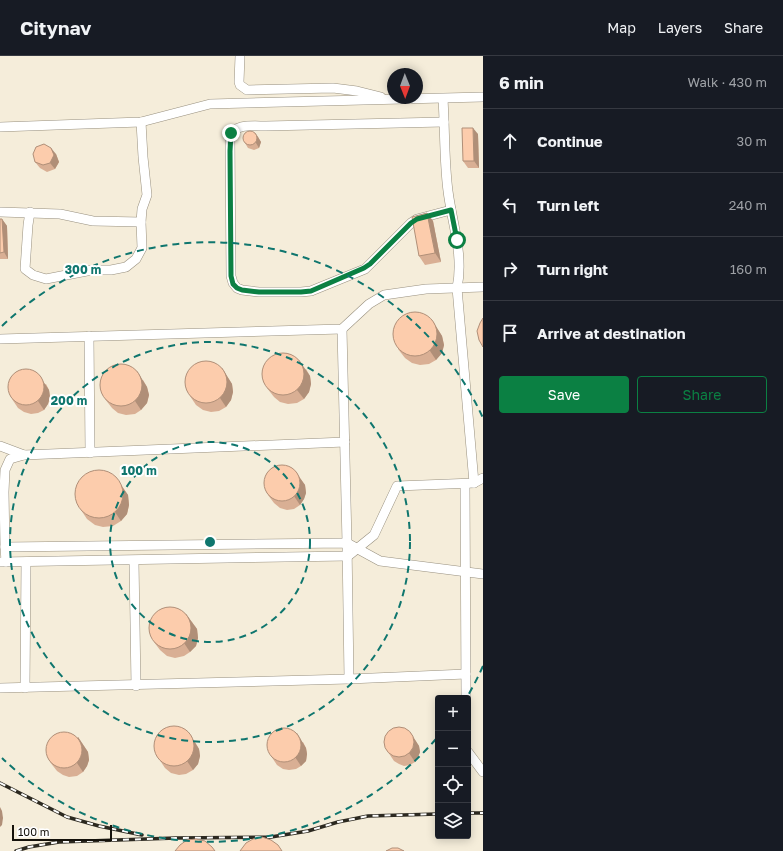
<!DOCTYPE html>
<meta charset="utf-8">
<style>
:root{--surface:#171b24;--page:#20242c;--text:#f1f3f6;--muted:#9ea1a6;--line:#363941;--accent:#0b8043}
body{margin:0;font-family:"Golos Text",sans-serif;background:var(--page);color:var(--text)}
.controls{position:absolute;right:12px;bottom:12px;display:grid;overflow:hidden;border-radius:4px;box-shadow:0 2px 10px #0003}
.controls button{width:36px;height:36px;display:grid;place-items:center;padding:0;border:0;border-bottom:1px solid var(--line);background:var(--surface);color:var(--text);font:20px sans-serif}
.compass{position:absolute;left:387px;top:12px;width:36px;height:36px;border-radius:50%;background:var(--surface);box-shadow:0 2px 10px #0003;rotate:179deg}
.scale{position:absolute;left:12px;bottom:10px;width:100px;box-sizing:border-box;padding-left:4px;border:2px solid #15120b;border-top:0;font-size:11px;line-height:14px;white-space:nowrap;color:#15120b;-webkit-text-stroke:3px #fff;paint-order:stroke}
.stop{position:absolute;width:12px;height:12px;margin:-9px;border:3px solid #0b8043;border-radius:50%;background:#fff}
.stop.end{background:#0b8043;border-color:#fff;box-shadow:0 1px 4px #0008}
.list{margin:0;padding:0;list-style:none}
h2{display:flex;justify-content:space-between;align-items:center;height:52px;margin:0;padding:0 16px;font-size:17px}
h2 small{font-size:13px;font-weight:400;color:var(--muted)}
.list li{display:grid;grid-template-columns:26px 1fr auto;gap:12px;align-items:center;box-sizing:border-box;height:64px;padding:0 16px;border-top:1px solid var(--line)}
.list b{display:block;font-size:15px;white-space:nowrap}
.list em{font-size:13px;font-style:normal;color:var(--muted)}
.actions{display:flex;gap:8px;padding:12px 16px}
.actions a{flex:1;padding:9px 0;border:1px solid var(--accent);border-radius:4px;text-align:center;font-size:14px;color:var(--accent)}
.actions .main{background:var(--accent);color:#fff}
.icon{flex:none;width:22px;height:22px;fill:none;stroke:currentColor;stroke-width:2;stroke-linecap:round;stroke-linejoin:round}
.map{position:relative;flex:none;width:483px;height:795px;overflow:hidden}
header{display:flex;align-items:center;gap:24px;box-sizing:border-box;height:56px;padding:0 20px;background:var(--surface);border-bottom:1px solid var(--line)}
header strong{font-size:19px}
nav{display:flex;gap:22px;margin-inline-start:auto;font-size:14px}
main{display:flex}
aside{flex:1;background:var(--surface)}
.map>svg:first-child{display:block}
</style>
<header>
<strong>Citynav</strong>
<nav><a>Map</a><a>Layers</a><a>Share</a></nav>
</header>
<main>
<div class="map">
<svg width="483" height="795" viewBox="0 0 483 795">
<rect width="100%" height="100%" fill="#f5edda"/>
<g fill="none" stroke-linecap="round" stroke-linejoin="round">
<g stroke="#98907f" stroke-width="10">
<g id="minor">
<path d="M240 0 239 26 240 29 247 34 333 32 357 35 381 41"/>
<path d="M443 43C445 73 444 104 448 135 452 167 464 199 457 232L474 427"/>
<path d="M444 66 266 70C253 70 233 67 230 82L231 220 233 227 237 232 242 234 259 236H301L311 235 365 213 411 167 417 163 451 154"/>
<path d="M0 71 141 66 210 48 483 41"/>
<path d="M0 156 60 158 93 165 141 166 142 153 147 139 143 101 141 66"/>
<path d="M30 156 28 169 25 213 33 219 46 223 92 214H111L126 211 136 203 142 192 141 166"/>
<path d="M342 273 347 487 349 623"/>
<path d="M89 280 90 397"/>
<path d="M0 283 342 273 369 248 384 239 426 233 483 231"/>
<path d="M0 390 24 399"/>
<path d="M465 428 466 642"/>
<path d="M5 491 347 487 380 505 483 518"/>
<path d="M134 505 136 630"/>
<path d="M0 506 348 500 374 479 397 430 474 427 483 422"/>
<path d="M6 506 5 491 4 436 5 414 10 403 24 399 345 386"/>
<path d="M0 632 349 623 466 618"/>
<path d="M25 632 26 506"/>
<path d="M468 696 483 716"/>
</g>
</g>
<use href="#minor" stroke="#fff" stroke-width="9"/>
<g stroke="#2c2920" stroke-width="3.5">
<g id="rail">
<path d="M0 727 67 761 99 770 142 779"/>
<path d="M468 757H483"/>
<path d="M16 795 29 791 59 786 176 782 271 781 308 775 338 766 368 760 438 758"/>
</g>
</g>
<use href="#rail" stroke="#fff" stroke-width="2" stroke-dasharray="6" stroke-linecap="butt"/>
</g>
<g fill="#d9af94">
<path d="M255 77 258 81 261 86 259 92 254 94 248 92 245 87Z"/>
<path d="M478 78 479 112H468L463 105Z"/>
<path d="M56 98 59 106 55 113 47 116 40 112 35 106Z"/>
<path d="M427 157 433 165 441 206 425 209 419 200Z"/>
<path d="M0 163H2L7 170 8 203H0Z"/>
<path d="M432 264 442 280 444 289 442 297 436 304 429 308 420 309 412 307 405 302 398 293Z"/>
<path d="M222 312 232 328 233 336 231 344 226 351 219 355 211 356 203 354 196 349 190 340Z"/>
<path d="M306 313 310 320 311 328 309 336 304 343 297 347 288 348 280 346 274 341 267 332Z"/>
<path d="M143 324 147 331 149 339 147 347 141 354 135 358 126 359 118 357 112 352 105 343Z"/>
<path d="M46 328 49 334 50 341 48 348 44 354 38 357 31 358 24 356 18 352 12 343Z"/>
<path d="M295 415 305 429 306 437 304 443 300 449 294 453 287 454 280 452 274 447 268 439Z"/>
<path d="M123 432 128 439 129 449 127 458 121 465 113 470 103 471 95 469 87 463 81 454Z"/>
<path d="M186 558 197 573 198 582 196 590 190 596 184 600 175 602 167 600 160 594 154 586Z"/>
<path d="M410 676 419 690 420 696 418 701 415 706 410 709 404 710 399 708 394 705 388 696Z"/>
<path d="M78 681 88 696 89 704 87 710 83 716 77 720 69 721 63 719 57 715 50 706Z"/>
<path d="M195 686 199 693 200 700 198 708 193 714 186 718 179 719 171 717 165 712 159 703Z"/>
<path d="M303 686 306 692 307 698 306 705 301 710 296 713 289 714 283 713 277 709 271 700Z"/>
</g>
<g fill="#b08f78">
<path d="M473 72 478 78 479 112 474 105Z"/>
<path d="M255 77 258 81 261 86 259 92 256 87Z"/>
<path d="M51 92 56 98 59 106 55 113 50 107Z"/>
<path d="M427 157 433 165 441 206 435 197Z"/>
<path d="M2 163 7 170 8 203 4 196Z"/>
<path d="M432 264 442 280 444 289 442 297 436 304 430 295Z"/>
<path d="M299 304 310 320 311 328 309 336 304 343 297 334Z"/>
<path d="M222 312 232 328 233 336 231 344 226 351 220 342Z"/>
<path d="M137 315 147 331 149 339 147 347 141 354 135 345Z"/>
<path d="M39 319 49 334 50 341 48 348 44 354 38 345Z"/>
<path d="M295 415 305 429 306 437 304 443 300 449 294 440Z"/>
<path d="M117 423 128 439 129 449 127 458 121 465 115 456Z"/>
<path d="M186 558 197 573 198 582 196 590 190 596 184 587Z"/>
<path d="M410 676 419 690 420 696 418 701 415 706 409 697Z"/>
<path d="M189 677 199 693 200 700 198 708 193 714 187 705Z"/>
<path d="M297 677 306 692 307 698 306 705 301 710 295 701Z"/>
<path d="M78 681 88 696 89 704 87 710 83 716 77 707Z"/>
<path d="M0 751 2 755 3 762 2 769 0 771Z"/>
</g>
<g fill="#fcccac" stroke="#b08f78">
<path d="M462 72H473L474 105H463Z"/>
<circle cx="250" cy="82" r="7"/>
<path d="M44 88 51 92 54 99 50 107 43 109 35 106 33 98 36 91Z"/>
<path d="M427 157 435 197 419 200 412 161Z"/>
<path d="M0 163H2L4 196 0 197Z"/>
<circle cx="415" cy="278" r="22"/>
<path d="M483 262V291L479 284 477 275 480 267Z"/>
<circle cx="283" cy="318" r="21"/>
<circle cx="206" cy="326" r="21"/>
<circle cx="121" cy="329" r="21"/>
<circle cx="26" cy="331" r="18"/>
<circle cx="282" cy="427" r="18"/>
<circle cx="99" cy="438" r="24"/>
<circle cx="170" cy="572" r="21"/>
<circle cx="174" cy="690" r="20"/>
<circle cx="399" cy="686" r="15"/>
<circle cx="284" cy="689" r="17"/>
<circle cx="64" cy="694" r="18"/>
<path d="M262 781 271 784 278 789 282 795H240L246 787 253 783Z"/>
<path d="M196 783 205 785 212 791 215 795H175L180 789 187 784Z"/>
<path d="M392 792H398L404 795H386Z"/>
</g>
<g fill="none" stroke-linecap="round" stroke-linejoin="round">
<path stroke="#0b8043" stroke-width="5" d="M231 77 230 95 231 220 233 228 237 232 242 234 259 236H301L311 235 364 212 370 208 411 167 417 163 451 154 457 184"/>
</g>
<g fill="none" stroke="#0f766e" stroke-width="2" stroke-dasharray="7 5">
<circle cx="210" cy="486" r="100"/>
<circle cx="210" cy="486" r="200"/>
<path d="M483 610A300 300 0 0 1 467 641M436 683A300 300 0 0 1 2 702M2 270A300 300 0 0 1 483 362"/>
</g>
<circle cx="210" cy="486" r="6" fill="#0f766e" stroke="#fff" stroke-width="2"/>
<g font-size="12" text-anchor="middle" font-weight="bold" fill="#0f766e" stroke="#fff" stroke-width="4" stroke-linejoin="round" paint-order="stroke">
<text x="83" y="218">300 m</text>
<text x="69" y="349">200 m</text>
<text x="139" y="419">100 m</text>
</g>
</svg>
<div class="controls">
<button>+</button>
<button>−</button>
<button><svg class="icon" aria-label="locate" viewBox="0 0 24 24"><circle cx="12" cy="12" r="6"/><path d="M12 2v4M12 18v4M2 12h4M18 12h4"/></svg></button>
<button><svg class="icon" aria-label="layers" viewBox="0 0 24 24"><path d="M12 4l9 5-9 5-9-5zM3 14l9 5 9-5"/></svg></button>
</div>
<svg class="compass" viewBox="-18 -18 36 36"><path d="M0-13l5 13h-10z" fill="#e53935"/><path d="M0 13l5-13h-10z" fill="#9ea1a6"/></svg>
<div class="scale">100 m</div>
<div class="stop" style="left:457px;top:184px"></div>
<div class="stop end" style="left:231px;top:77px"></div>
</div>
<aside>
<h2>6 min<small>Walk · 430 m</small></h2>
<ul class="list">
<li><svg class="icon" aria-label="ahead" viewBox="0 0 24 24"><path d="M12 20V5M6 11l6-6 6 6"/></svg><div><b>Continue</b></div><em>30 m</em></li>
<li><svg class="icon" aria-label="left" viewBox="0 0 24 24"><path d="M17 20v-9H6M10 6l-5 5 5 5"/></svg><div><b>Turn left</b></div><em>240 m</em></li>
<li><svg class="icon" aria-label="right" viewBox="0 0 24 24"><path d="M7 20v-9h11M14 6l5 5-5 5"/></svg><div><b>Turn right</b></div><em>160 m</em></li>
<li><svg class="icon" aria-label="arrive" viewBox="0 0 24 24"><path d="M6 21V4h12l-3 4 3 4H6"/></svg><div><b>Arrive at destination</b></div></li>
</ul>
<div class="actions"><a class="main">Save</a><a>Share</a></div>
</aside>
</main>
